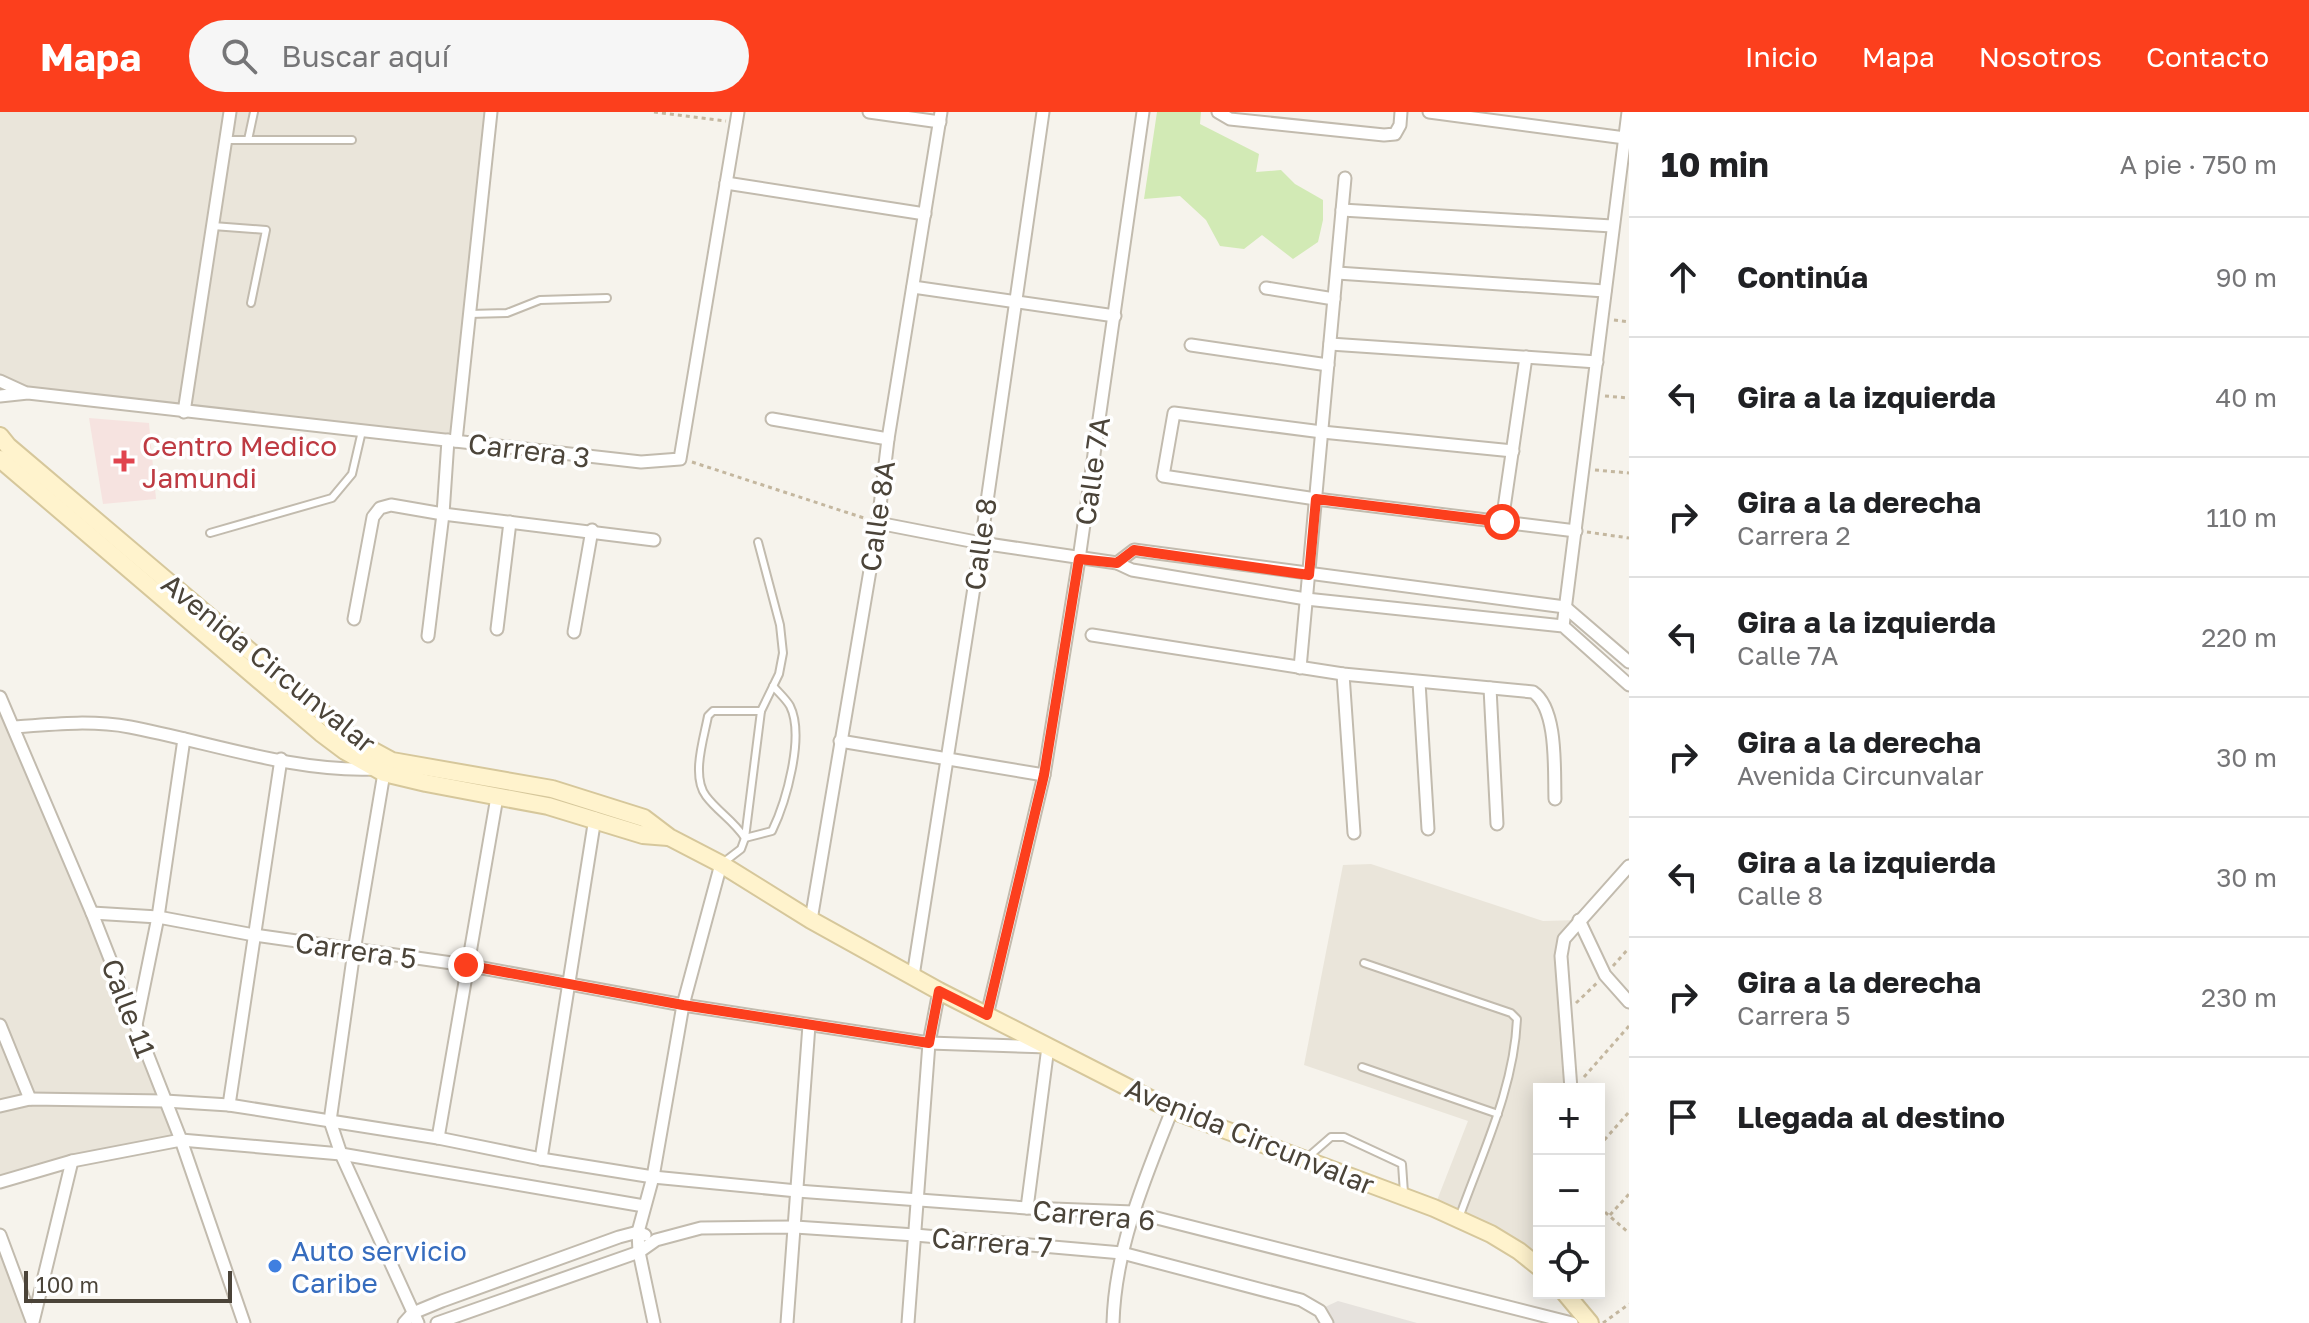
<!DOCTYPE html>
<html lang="es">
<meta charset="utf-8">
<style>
:root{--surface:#fff;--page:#f6f6f6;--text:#202124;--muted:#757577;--line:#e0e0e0;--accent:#fc3f1d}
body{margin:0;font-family:"Golos Text",sans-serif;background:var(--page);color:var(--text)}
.controls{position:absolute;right:24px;bottom:24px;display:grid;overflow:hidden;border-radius:0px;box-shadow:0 4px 20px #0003}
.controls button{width:72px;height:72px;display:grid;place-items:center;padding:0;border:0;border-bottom:2px solid var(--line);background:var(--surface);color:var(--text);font:40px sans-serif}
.scale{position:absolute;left:24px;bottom:20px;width:208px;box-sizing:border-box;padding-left:8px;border:4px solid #4b4439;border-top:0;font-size:22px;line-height:28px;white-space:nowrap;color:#4b4439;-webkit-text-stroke:6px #fff;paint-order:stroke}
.stop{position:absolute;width:24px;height:24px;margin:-18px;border:6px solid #fc3f1d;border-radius:50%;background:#fff}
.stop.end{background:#fc3f1d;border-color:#fff;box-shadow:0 2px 8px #0008}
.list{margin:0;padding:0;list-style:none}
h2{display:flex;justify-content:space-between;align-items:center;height:104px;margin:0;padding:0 32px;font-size:34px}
h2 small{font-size:26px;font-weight:400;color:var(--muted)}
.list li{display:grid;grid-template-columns:52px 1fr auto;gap:24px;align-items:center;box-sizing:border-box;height:120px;padding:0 32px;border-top:2px solid var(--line)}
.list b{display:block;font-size:30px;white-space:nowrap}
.list p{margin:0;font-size:26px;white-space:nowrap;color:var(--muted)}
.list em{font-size:26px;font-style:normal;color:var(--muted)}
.icon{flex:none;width:44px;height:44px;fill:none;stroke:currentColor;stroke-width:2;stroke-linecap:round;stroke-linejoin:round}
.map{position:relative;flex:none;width:1629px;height:1211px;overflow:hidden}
header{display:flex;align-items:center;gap:48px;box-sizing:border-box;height:112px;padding:0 40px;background:var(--accent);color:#fff}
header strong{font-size:38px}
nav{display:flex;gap:44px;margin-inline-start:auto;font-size:28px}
.search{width:560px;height:72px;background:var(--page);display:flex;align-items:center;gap:20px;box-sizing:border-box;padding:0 28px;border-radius:44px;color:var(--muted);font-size:30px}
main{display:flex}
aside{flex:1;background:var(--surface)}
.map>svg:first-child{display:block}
</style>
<header>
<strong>Mapa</strong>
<div class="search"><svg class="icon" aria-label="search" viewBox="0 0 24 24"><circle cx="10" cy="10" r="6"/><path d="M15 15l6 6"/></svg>Buscar aquí</div>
<nav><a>Inicio</a><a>Mapa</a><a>Nosotros</a><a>Contacto</a></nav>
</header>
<main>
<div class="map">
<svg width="1629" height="1211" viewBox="0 0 1629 1211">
<rect width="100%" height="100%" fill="#f6f3ec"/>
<g fill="#eae5da">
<path d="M0 0H491L456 329 0 277Z"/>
<path d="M0 589 181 1028 0 1071Z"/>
<path d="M1371 752 1543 809 1579 808 1564 827 1571 977H1539V1155L1434 1096 1468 1009 1304 953 1343 753Z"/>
<path d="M0 1123 33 1211H0Z"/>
</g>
<path fill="#e6e2dd" d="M1338 1189 1417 1211H1330L1325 1195Z"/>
<path fill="#f6e3e0" d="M89 306 149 311 156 387 103 392Z"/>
<path fill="#d2eab5" d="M1157 0H1201L1200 12 1259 42 1256 60 1281 58 1295 72 1323 88V108L1318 130 1293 147 1262 123 1244 137 1220 134 1206 108 1180 84 1144 87Z"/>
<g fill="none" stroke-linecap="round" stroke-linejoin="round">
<g stroke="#c2bbae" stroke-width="10">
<g id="service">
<path d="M226 28H352"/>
<path d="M248 28 254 0"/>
<path d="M213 114 266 118 251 191"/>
<path d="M469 202 507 201 540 188 607 186"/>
<path d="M210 421 332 386 352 362 362 319"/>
<path d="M761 599H713L708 604C704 626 691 664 706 684 718 700 733 708 745 726L772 719C786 690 805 624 790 594 786 587 778 580 773 574"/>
<path d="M724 750 741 737 745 726 761 599 779 562 783 541 780 513 758 430"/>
<path d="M1364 851 1511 901 1517 907C1514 977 1482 1041 1459 1106"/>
<path d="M1362 955 1498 1002"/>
<path d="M1308 1045 1331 1025H1344L1402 1052 1404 1081"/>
</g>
</g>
<g stroke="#c2bbae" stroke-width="15">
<g id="minor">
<path d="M869 0 940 10"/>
<path d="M1218 0 1230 7 1384 23 1395 22 1400 13 1401 0"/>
<path d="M1429 0 1625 26"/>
<path d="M726 71 925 102"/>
<path d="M1342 98 1612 114"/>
<path d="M1337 161 1605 179"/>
<path d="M913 175 1115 204"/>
<path d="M1266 176 1334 187"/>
<path d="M1330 232 1597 250"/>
<path d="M1191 233 1328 253"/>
<path d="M0 269 24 280"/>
<path d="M0 284 28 281 641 350 680 347 738 0"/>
<path d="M184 300 230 0"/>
<path d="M772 307 888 327"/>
<path d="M456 329 491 0"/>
<path d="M1513 339 1322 320 1174 301 1163 364 1316 387 1576 419"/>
<path d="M1502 410 1526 245"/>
<path d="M878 411 981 431 1117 451 1132 458 1306 487 1563 514 1629 573"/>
<path d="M1117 451 1134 438 1565 495 1629 550"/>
<path d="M354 507 373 405 380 396 391 393 443 402 654 428"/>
<path d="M1563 514 1628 0"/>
<path d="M497 517 510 410"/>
<path d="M574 520 592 418"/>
<path d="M1092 523 1343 562 1533 580C1558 597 1554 658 1555 687"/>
<path d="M428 524 443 402 448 328"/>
<path d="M1300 556 1345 66"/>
<path d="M1343 562 1354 721"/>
<path d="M1419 570 1428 717"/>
<path d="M1490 576 1497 712"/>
<path d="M0 585 92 801 181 1028 244 1211"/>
<path d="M14 615C53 612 91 608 130 615 209 630 292 660 373 657"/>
<path d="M840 629 1044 663"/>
<path d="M384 661 354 839 330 1009 341 1042 418 1211"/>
<path d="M92 801 158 805 254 823 466 853 683 893 929 931 1048 935 1027 1096"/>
<path d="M811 808 878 411 888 327 941 0"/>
<path d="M1579 808 1605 863 1629 890"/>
<path d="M913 864 981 431 1043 0"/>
<path d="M987 903 1044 663 1079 447 1143 0"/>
<path d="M0 913 30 987"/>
<path d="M136 913 158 805 184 627"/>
<path d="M1571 977 1561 844 1564 827 1629 754"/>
<path d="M229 993 281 647"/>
<path d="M0 994 30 987 165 989 229 993 438 1026 541 1047 653 1065 797 1079 1027 1096 1133 1100 1572 1211"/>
<path d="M438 1026 497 685"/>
<path d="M541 1047 595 706"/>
<path d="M0 1070 72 1049 181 1028 341 1042 644 1094"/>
<path d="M0 1123 32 1209"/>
<path d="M33 1210 72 1049"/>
<path d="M404 1211 413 1201 442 1189 619 1125 638 1120 645 1123"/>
<path d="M437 1211 639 1140 656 1128 701 1116 795 1115 915 1123 1122 1141 1301 1188 1320 1199 1327 1211"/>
<path d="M654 1211 639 1140 638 1120 653 1065 683 893 721 752"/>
<path d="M787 1211 809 913"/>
<path d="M908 1211 929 931 939 879"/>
<path d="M1113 1211C1115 1136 1145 1066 1172 998"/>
</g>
</g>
<g stroke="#d6c79b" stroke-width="20">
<g id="secondary">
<path d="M0 324 8 334 357 630 392 649 552 677 644 706 669 725 721 752 811 808 939 879 1172 998 1434 1096 1491 1122 1519 1139 1539 1155"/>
<path d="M0 347 321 621 345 639 384 661 426 671 548 694 643 723 668 725"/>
<path d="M1565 1181 1590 1211"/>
</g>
</g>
<g stroke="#c4b79f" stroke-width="3" stroke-dasharray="4 4" stroke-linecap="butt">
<path d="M654 0 726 9"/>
<path d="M1614 208 1629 210"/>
<path d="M1605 284 1629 286"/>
<path d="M692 350 867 407"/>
<path d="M1595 358 1629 361"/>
<path d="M1587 420 1629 426"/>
<path d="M1613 854 1629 836"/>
<path d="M1576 891 1597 871"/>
<path d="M1584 965 1629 914"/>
<path d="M1599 1034 1629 1000"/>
<path d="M1599 1095 1629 1121"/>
<path d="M1610 1103 1629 1082"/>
<path d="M1603 1211 1629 1192"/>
</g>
<use href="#service" stroke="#fff" stroke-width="6"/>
<use href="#minor" stroke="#fff" stroke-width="11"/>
<use href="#secondary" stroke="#fff3cd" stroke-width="16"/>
</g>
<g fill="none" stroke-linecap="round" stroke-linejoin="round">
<path stroke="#fc3f1d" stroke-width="10" d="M466 853 683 893 929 931 939 879 987 903 1044 663 1079 447 1117 451 1134 438 1309 463 1316 387 1502 410"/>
</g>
<path fill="#e0444e" stroke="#fff" stroke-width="3" d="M120 337h8v8h8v8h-8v8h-8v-8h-8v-8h8z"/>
<circle fill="#3f7fe0" stroke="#fff" stroke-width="3" cx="275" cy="1154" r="8"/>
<g text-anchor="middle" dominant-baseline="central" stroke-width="7" stroke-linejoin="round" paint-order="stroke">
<g font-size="28" fill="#be3a42" stroke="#fff" text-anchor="start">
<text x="142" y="333">Centro Medico<tspan x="142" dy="32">Jamundi</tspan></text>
</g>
<g font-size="28" fill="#4b4439" stroke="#fff">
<text transform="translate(529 338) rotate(7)">Carrera 3</text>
<text transform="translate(1092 359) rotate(-82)">Calle 7A</text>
<text transform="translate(877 404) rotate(-82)">Calle 8A</text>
<text transform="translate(980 432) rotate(-82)">Calle 8</text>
<text transform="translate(269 551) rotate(39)">Avenida Circunvalar</text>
<text transform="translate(356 838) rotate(8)">Carrera 5</text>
<text transform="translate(129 896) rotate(69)">Calle 11</text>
<text transform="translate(1250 1024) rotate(22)">Avenida Circunvalar</text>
<text transform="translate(1094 1103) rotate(5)">Carrera 6</text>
<text transform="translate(992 1130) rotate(5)">Carrera 7</text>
</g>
<g font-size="28" fill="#366cbe" stroke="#fff" text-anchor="start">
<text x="291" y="1138">Auto servicio<tspan x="291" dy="32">Caribe</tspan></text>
</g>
</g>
</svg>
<div class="controls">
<button>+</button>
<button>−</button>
<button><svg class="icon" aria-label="locate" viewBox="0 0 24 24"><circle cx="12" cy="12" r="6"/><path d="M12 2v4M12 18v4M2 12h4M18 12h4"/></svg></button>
</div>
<div class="scale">100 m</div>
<div class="stop" style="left:1502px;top:410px"></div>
<div class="stop end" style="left:466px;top:853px"></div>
</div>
<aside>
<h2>10 min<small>A pie · 750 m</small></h2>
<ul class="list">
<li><svg class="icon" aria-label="ahead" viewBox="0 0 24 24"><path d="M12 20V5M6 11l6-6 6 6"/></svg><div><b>Continúa</b></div><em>90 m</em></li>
<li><svg class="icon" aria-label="left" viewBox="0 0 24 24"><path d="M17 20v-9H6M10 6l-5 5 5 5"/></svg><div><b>Gira a la izquierda</b></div><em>40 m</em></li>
<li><svg class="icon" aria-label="right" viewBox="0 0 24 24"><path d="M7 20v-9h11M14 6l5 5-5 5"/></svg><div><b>Gira a la derecha</b><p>Carrera 2</p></div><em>110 m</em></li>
<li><svg class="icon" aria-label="left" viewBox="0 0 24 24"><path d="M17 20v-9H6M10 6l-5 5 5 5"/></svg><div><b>Gira a la izquierda</b><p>Calle 7A</p></div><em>220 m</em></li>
<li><svg class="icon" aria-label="right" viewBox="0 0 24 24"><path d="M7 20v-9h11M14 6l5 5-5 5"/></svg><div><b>Gira a la derecha</b><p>Avenida Circunvalar</p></div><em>30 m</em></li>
<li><svg class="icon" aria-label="left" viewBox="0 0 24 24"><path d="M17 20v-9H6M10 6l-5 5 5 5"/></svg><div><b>Gira a la izquierda</b><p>Calle 8</p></div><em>30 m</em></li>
<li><svg class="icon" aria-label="right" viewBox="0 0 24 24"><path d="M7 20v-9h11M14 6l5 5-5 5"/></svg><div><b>Gira a la derecha</b><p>Carrera 5</p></div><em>230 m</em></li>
<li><svg class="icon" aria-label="arrive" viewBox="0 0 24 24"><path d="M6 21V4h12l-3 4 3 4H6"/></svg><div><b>Llegada al destino</b></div></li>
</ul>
</aside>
</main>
